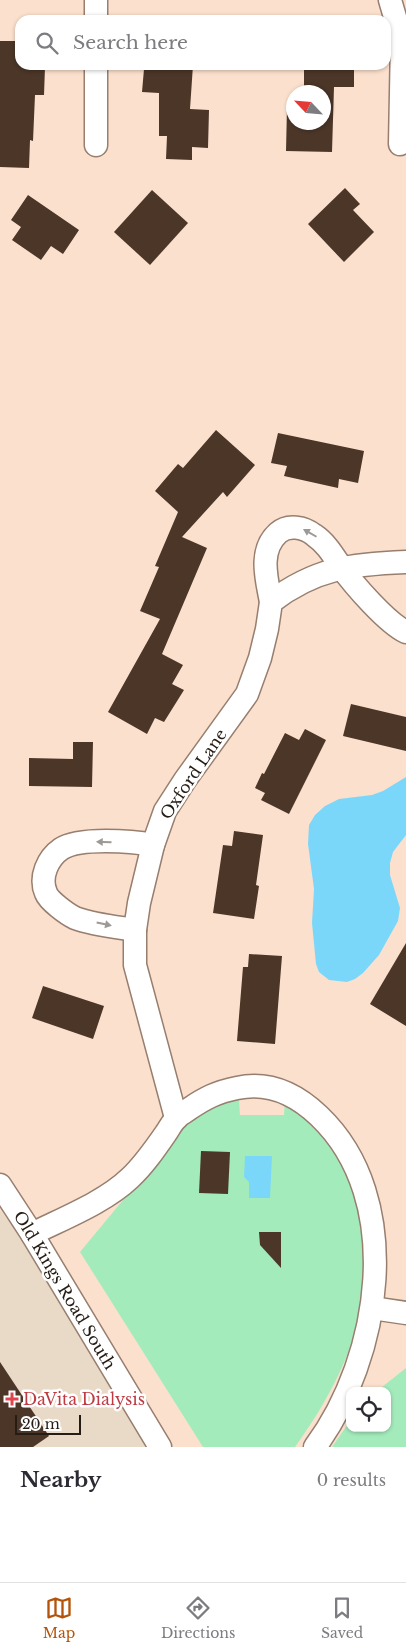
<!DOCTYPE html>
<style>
:root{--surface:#fff;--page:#f2f2f3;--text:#2b2b33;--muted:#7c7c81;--line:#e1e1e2;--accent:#b45309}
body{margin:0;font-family:"Libre Baskerville",serif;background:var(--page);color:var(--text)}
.controls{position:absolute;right:15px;bottom:15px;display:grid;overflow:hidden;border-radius:10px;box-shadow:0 1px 4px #0004}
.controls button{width:45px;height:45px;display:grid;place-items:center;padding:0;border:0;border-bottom:1px solid var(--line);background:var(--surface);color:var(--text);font:25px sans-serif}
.compass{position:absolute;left:286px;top:85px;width:45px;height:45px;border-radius:50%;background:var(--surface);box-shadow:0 1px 4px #0004;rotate:296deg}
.scale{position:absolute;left:15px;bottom:12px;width:66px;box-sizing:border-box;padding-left:5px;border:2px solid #251c15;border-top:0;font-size:14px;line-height:18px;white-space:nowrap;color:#251c15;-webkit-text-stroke:4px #fff;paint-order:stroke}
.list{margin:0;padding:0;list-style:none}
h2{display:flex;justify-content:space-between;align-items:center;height:65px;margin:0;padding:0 20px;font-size:21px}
h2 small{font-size:16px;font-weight:400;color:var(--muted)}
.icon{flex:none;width:28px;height:28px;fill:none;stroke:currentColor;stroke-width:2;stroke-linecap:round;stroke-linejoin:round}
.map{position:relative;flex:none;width:406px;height:1447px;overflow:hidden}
.search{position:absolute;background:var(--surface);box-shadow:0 1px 4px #0004;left:15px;right:15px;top:15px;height:55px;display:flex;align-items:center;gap:12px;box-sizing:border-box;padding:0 18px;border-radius:15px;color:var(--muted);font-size:19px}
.sheet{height:135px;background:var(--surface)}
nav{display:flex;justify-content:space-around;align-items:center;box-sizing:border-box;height:70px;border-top:1px solid var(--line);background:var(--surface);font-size:14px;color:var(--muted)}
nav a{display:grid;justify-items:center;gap:2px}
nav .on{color:var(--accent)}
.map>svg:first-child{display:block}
</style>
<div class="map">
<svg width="406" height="1447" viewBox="0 0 406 1447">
<rect width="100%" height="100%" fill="#fbe0ce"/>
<path fill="#e9d9c7" d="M0 1210 22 1239 146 1447H0Z"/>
<g fill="#a4ebbc">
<path d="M239 1100 240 1115H284L285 1101C300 1110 325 1133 335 1147 339 1153 341 1162 344 1168 366 1218 372 1276 356 1329 344 1371 321 1411 295 1447H203L80 1252 181 1130C200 1112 213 1104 239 1100Z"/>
<path d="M406 1368V1447H332L350 1421V1428H387V1391H377Z"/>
</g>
<g fill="#7bd7f9">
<path d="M406 777V835L393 852 390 863V875L400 908 398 921 379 955 363 973 355 979 347 982 329 980 319 972 316 964 312 923 314 889 308 844 309 825 315 815 325 806 339 799 372 795 383 791Z"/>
<path d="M245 1156H272L270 1198H249V1182L244 1177Z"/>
</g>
<g fill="#4b3628">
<path d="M0 41H20V65H36V67H45L44 95H35L33 141 30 140 29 168 0 167Z"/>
<path d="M147 65H193L190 109 209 110 208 148 192 147V160L166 159 167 136H159V93L142 92 144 69H147Z"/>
<path d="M304 65H354V87H334L332 152 286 151 287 107H294V122H324V92H304Z"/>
<path d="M345 188 360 204 353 210 374 232 344 262 308 224Z"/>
<path d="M152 190 188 223 150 265 114 232Z"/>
<path d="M28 195 79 230 63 254 51 246 41 260 12 240 21 227 11 220Z"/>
<path d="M216 430 255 465 227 497 223 492 182 537 207 548 162 654 183 665 172 684 184 690 164 722 155 718 147 734 108 712 160 619 140 611 159 567 155 566 178 512 155 491 178 464 183 468Z"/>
<path d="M278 433 364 451 358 483 339 479 338 488 284 476 287 466 271 463Z"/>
<path d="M351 704 406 717V751L343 736Z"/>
<path d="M305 729 326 740 289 814 261 800 265 793 255 788 262 773 264 774 285 733 299 740Z"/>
<path d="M73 742H93L92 787 29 786V758L73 759Z"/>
<path d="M234 831 263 835 256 885 259 886 254 919 213 913 223 845 232 846Z"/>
<path d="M406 943V1026L370 1004Z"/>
<path d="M249 954 282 956 275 1044 237 1041 243 967H248Z"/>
<path d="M43 986 104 1006 93 1039 32 1018Z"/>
<path d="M201 1151 230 1152 228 1194 199 1193Z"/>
<path d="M259 1232H281V1268L260 1245Z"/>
<path d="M0 1362 49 1436 33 1447H0Z"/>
</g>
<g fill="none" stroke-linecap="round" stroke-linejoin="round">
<g stroke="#977e6e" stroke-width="25">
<g id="minor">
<path d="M96 0V20"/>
<path d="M390 0 402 41 400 144"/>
<path d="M96 65V145"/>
<path d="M271 602C267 580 258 551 278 533 288 524 304 527 314 535 326 543 333 555 341 567 354 585 387 623 406 632"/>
<path d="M135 930C116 927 94 925 75 918 67 914 49 901 46 893 39 877 48 858 61 849 79 837 132 841 153 845"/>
<path d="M176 1118 135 965V930L139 903 153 845 165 811 185 780 247 694 260 658 267 629 271 602C315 568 353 564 406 562"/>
<path d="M0 1185 32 1234 160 1447"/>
<path d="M32 1234C64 1218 105 1202 130 1178 144 1165 155 1149 166 1133 169 1129 172 1122 177 1118 180 1114 185 1112 189 1109 205 1098 217 1092 237 1088 269 1081 296 1094 319 1116 406 1199 381 1358 315 1447"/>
<path d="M372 1308 406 1313"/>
</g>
</g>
<use href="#minor" stroke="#fff" stroke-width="22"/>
</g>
<defs><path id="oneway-solid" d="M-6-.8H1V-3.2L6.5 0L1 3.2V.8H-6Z" transform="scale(1.25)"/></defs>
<g fill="#9d9996">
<use href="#oneway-solid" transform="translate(310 533) rotate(-150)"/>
<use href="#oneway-solid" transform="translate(104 842) rotate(-179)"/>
<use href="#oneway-solid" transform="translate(104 924) rotate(12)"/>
</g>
<path fill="#e0444e" stroke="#fff" stroke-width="2" d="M9.5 1391.5h5v5h5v5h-5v5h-5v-5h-5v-5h5z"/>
<g text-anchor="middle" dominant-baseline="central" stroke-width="5" stroke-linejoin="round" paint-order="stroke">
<g font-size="16" fill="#251c15" stroke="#fff">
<text transform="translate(193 774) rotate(-56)">Oxford Lane</text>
<text transform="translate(65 1290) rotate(59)">Old Kings Road South</text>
</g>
<g font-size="16" fill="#be3a42" stroke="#fff" text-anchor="start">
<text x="23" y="1399">DaVita Dialysis</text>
</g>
</g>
</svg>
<div class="controls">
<button><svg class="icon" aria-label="locate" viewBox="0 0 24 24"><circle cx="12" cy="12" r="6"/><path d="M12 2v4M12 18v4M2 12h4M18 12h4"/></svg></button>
</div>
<svg class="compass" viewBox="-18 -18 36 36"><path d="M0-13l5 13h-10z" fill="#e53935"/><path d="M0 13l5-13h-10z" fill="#7c7c81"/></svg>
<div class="scale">20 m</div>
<div class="search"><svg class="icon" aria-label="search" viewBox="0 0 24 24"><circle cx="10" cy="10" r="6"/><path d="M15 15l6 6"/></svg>Search here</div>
</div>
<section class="sheet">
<h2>Nearby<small>0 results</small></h2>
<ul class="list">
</ul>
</section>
<nav>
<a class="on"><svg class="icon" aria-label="map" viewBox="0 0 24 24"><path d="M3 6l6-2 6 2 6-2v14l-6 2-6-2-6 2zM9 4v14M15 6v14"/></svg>Map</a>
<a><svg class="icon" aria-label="directions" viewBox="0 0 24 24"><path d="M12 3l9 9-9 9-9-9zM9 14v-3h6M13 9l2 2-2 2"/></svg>Directions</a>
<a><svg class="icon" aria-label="saved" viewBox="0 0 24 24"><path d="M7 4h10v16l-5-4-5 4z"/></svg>Saved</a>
</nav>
